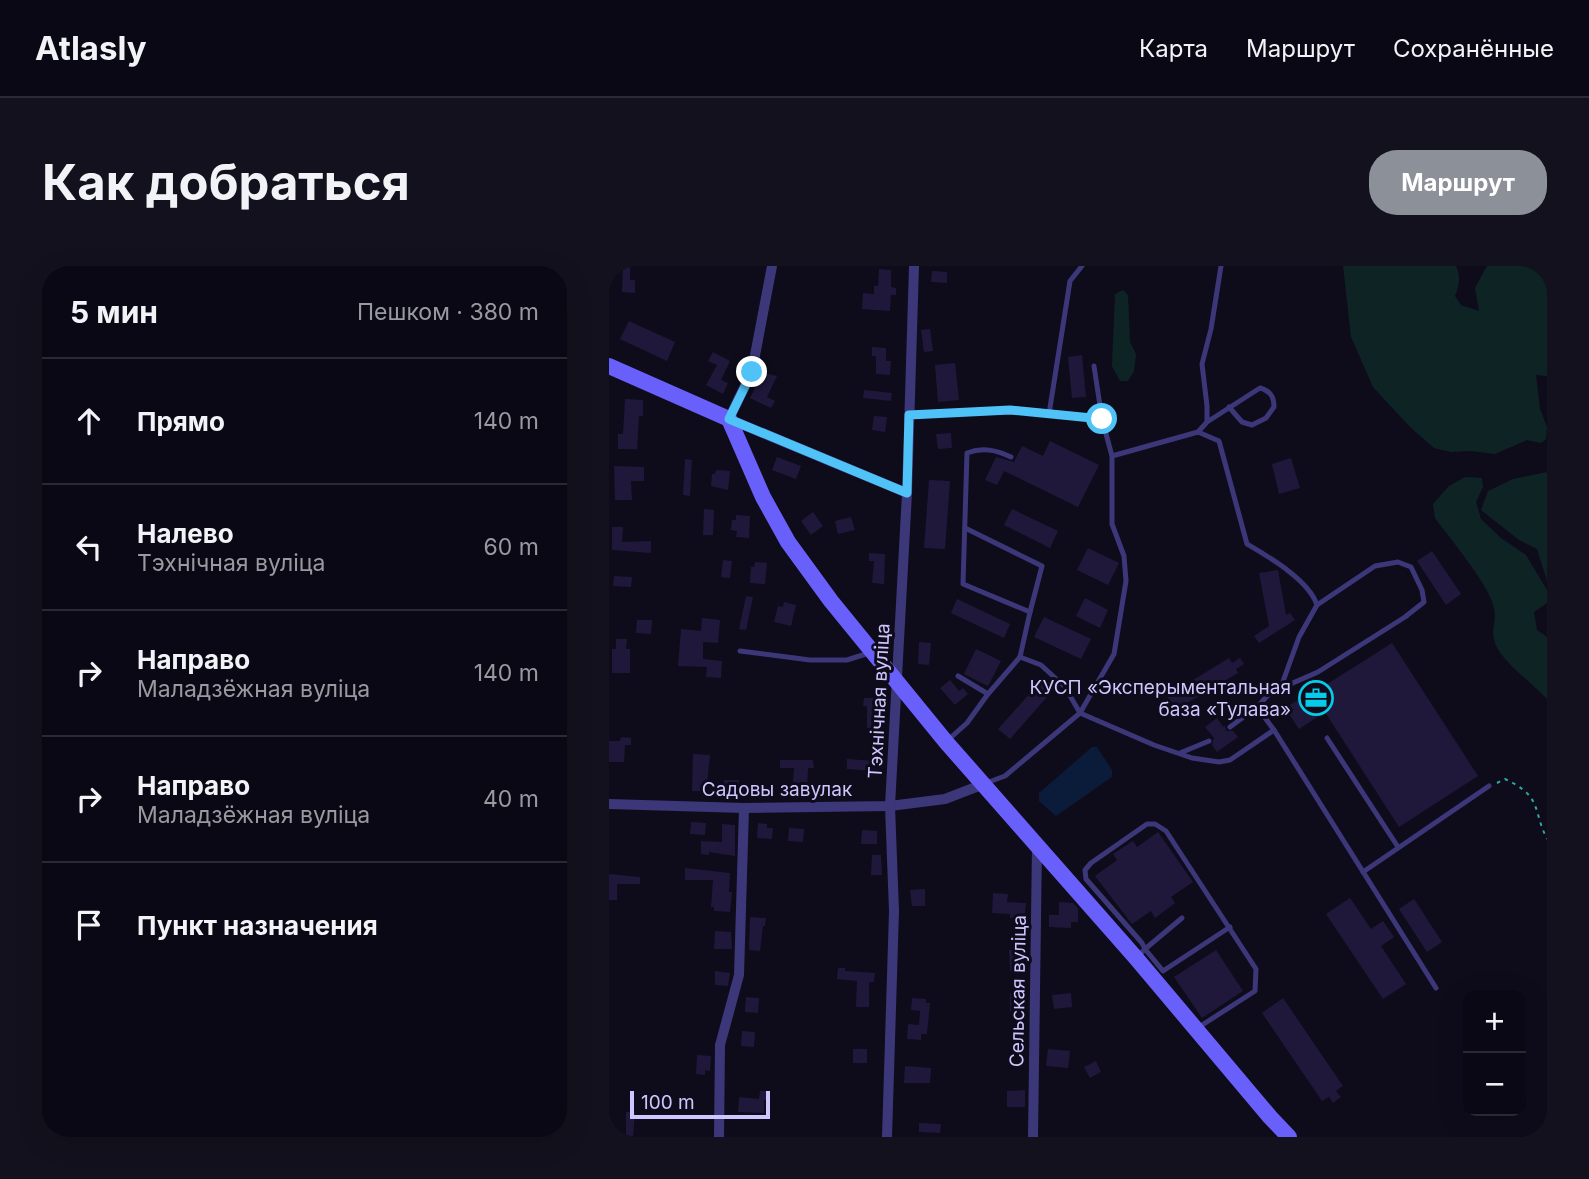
<!DOCTYPE html>
<html lang="ru">
<meta charset="utf-8">
<style>
:root{--surface:#0a0814;--page:#13111d;--text:#f1f3f6;--muted:#999aa0;--line:#2a2934;--accent:#8c9099}
body{margin:0;font-family:Inter,sans-serif;background:var(--page);color:var(--text)}
.controls{position:absolute;right:21px;bottom:21px;display:grid;overflow:hidden;border-radius:14px;box-shadow:0 7px 28px #0002}
.controls button{width:63px;height:63px;display:grid;place-items:center;padding:0;border:0;border-bottom:2px solid var(--line);background:var(--surface);color:var(--text);font:35px sans-serif}
.scale{position:absolute;left:21px;bottom:18px;width:140px;box-sizing:border-box;padding-left:7px;border:4px solid #cec6fe;border-top:0;font-size:19px;line-height:24px;white-space:nowrap;color:#cec6fe;-webkit-text-stroke:5px #0e0b1b;paint-order:stroke}
.stop{position:absolute;width:21px;height:21px;margin:-16px;border:5px solid #4fc3f7;border-radius:50%;background:#fff}
.stop.end{background:#4fc3f7;border-color:#fff;box-shadow:0 2px 7px #0008}
.list{margin:0;padding:0;list-style:none}
h2{display:flex;justify-content:space-between;align-items:center;height:91px;margin:0;padding:0 28px;font-size:30px}
h2 small{font-size:23px;font-weight:400;color:var(--muted)}
.list li{display:grid;grid-template-columns:46px 1fr auto;gap:21px;align-items:center;box-sizing:border-box;height:126px;padding:0 28px;border-top:2px solid var(--line)}
.list b{display:block;font-size:26px;white-space:nowrap}
.list p{margin:0;font-size:23px;white-space:nowrap;color:var(--muted)}
.list em{font-size:23px;font-style:normal;color:var(--muted)}
.icon{flex:none;width:38px;height:38px;fill:none;stroke:currentColor;stroke-width:2;stroke-linecap:round;stroke-linejoin:round}
.map{position:relative;flex:none;width:938px;height:871px;overflow:hidden;border-radius:28px}
header{display:flex;align-items:center;gap:42px;box-sizing:border-box;height:98px;padding:0 35px;background:var(--surface);border-bottom:2px solid var(--line)}
header strong{font-size:33px}
nav{display:flex;gap:38px;margin-inline-start:auto;font-size:24px}
.intro{display:flex;align-items:center;justify-content:space-between;box-sizing:border-box;height:168px;padding:0 42px}
h1{margin:0;font-size:49px}
.button{padding:18px 32px;border-radius:28px;background:var(--accent);color:#fff;font-size:24px;font-weight:700}
main{display:flex;gap:42px;padding:0 42px}
aside{flex:1;background:var(--surface);border-radius:28px;box-shadow:0 7px 28px #0002}
.map>svg:first-child{display:block}
</style>
<header>
<strong>Atlasly</strong>
<nav><a>Карта</a><a>Маршрут</a><a>Сохранённые</a></nav>
</header>
<div class="intro"><h1>Как добраться</h1><a class="button">Маршрут</a></div>
<main>
<aside>
<h2>5 мин<small>Пешком · 380 m</small></h2>
<ul class="list">
<li><svg class="icon" aria-label="ahead" viewBox="0 0 24 24"><path d="M12 20V5M6 11l6-6 6 6"/></svg><div><b>Прямо</b></div><em>140 m</em></li>
<li><svg class="icon" aria-label="left" viewBox="0 0 24 24"><path d="M17 20v-9H6M10 6l-5 5 5 5"/></svg><div><b>Налево</b><p>Тэхнічная вуліца</p></div><em>60 m</em></li>
<li><svg class="icon" aria-label="right" viewBox="0 0 24 24"><path d="M7 20v-9h11M14 6l5 5-5 5"/></svg><div><b>Направо</b><p>Маладзёжная вуліца</p></div><em>140 m</em></li>
<li><svg class="icon" aria-label="right" viewBox="0 0 24 24"><path d="M7 20v-9h11M14 6l5 5-5 5"/></svg><div><b>Направо</b><p>Маладзёжная вуліца</p></div><em>40 m</em></li>
<li><svg class="icon" aria-label="arrive" viewBox="0 0 24 24"><path d="M6 21V4h12l-3 4 3 4H6"/></svg><div><b>Пункт назначения</b></div></li>
</ul>
</aside>
<div class="map">
<svg width="938" height="871" viewBox="0 0 938 871">
<rect width="100%" height="100%" fill="#0e0b1b"/>
<g fill="#0e2424">
<path d="M734 0H847C852 10 850 20 846 30L852 39 870 45 866 22 878 0H938V110L927 109 931 143 938 161 937 173 932 177 918 174 886 188 862 185 842 186 825 182 801 161 764 121 742 71Z"/>
<path d="M514 24 519 29 521 76 527 88 525 105 519 115H511L503 100 506 28Z"/>
<path d="M938 206V315L928 283 910 274 872 244 879 225 904 213Z"/>
<path d="M856 211 873 212 874 221 867 236 872 253 892 272 917 289 938 324V337L925 346 928 364 938 371V433C923 417 905 405 892 388 877 366 889 361 885 342 880 318 841 273 826 252L824 238 840 220Z"/>
</g>
<path fill="#0b1b3a" d="M483 481H488L503 504V511L447 550 430 535V527Z"/>
<g fill="#20183b">
<path d="M14 0H21V14H26V27L13 26Z"/>
<path d="M270 3 282 4V21L287 22V29H282L281 45 253 43 254 27 265 28V20H269Z"/>
<path d="M323 5 338 6V17L322 16Z"/>
<path d="M20 55 66 76 58 95 11 73Z"/>
<path d="M321 63 324 85 315 86 312 64Z"/>
<path d="M263 81 277 82V95H282L281 109 267 108V90H263Z"/>
<path d="M104 86 121 95 112 114 119 117 114 128 97 119 108 99 99 95Z"/>
<path d="M473 89 477 131 463 132 459 91Z"/>
<path d="M346 97 350 134 329 136 326 99Z"/>
<path d="M151 106 168 110 158 131 166 135 162 142 141 132 150 114 148 113Z"/>
<path d="M255 124 283 127 282 135 254 132Z"/>
<path d="M16 133 34 134V150H30L28 183H9V168H14Z"/>
<path d="M265 150 278 151 276 166 263 164Z"/>
<path d="M342 167 343 182 329 183 327 168Z"/>
<path d="M441 175 490 199 469 241 395 205 388 219 376 214 387 191 405 196 413 180 434 190Z"/>
<path d="M168 191 192 200 187 213 163 204Z"/>
<path d="M682 192 691 222 670 228 663 198Z"/>
<path d="M76 193 83 194 81 230 74 229Z"/>
<path d="M5 200 35 201V215H22L23 234H6Z"/>
<path d="M107 204 121 205 119 224 102 220 103 208H106Z"/>
<path d="M320 214 341 215 336 283 315 282Z"/>
<path d="M95 243 105 244 104 269H94Z"/>
<path d="M403 243 449 265 441 282 395 259Z"/>
<path d="M204 246 214 260 202 269 192 255Z"/>
<path d="M127 249 141 250 140 272 127 271 128 265 122 264 123 254H127Z"/>
<path d="M242 251 246 264 229 268 226 255Z"/>
<path d="M3 261H14L13 276 42 275V287L3 284Z"/>
<path d="M479 282 510 297 499 319 468 304Z"/>
<path d="M823 285 852 328 837 339 808 295Z"/>
<path d="M260 287 276 288 275 318 263 317 265 295H260Z"/>
<path d="M114 294 123 295 121 312 112 311Z"/>
<path d="M146 296 158 297 156 318 141 317 142 301H145Z"/>
<path d="M669 304 677 349 681 347 686 354 650 377 645 370 660 360 650 307Z"/>
<path d="M5 310 23 311 22 321 4 320Z"/>
<path d="M137 330 144 331 137 364 130 363Z"/>
<path d="M476 332 499 344 491 362 467 350Z"/>
<path d="M348 333 401 358 395 372 342 347Z"/>
<path d="M175 336 187 339 182 360 165 356 169 340 174 341Z"/>
<path d="M435 351 482 373 472 393 425 371Z"/>
<path d="M93 352 111 354 109 377 94 376V393L113 395 112 412 97 411 98 401 69 400 72 363 92 365Z"/>
<path d="M28 354H43L42 368 27 367Z"/>
<path d="M7 373H18L17 383H21V407H3V383H7Z"/>
<path d="M310 376 322 377 320 399 309 398Z"/>
<path d="M783 377 869 510 790 561 716 446 690 463 676 442 703 425 704 427Z"/>
<path d="M367 383 392 395 379 420 355 408Z"/>
<path d="M620 392 623 397 631 392 635 398 627 403 629 407 566 444 558 430Z"/>
<path d="M341 414 350 425 354 422 359 428 346 439 331 422Z"/>
<path d="M433 414 444 424 401 473 389 463Z"/>
<path d="M255 432H267L268 462H258V440H254Z"/>
<path d="M608 452 614 461 616 460 617 465H624L629 471 608 486 603 479 605 472 596 461Z"/>
<path d="M12 471 22 472V479H16L15 496H0V475H11Z"/>
<path d="M84 488 101 489 98 517 93 516V525H83Z"/>
<path d="M238 493 268 495 267 505 238 503Z"/>
<path d="M171 494H204L205 502H199L198 523H212V533L183 530 185 502H171Z"/>
<rect x="115" y="514" width="15" height="14"/>
<path d="M82 556 97 557 96 569 81 568Z"/>
<path d="M149 557 158 558V562H164L163 573 148 572Z"/>
<path d="M113 558 126 559V590L100 586V589L92 588V575L113 576Z"/>
<path d="M180 562 195 563 194 576 179 575Z"/>
<path d="M253 564 268 565V578H252Z"/>
<path d="M549 566 584 616 562 631 566 637 546 652 542 645 523 658 486 610 508 594 504 588 524 575 528 581Z"/>
<path d="M263 589H272L273 609H262Z"/>
<path d="M76 602 121 607 120 626H123L121 646 105 645V641H102L104 614H76Z"/>
<path d="M0 608 31 611V618H8V634H0Z"/>
<path d="M316 623V640H303L301 624Z"/>
<path d="M384 627 399 628 398 636 417 637 415 657H405L406 652H401V648L383 647Z"/>
<path d="M741 632 762 663 774 655 785 671 772 680 797 718 774 733 717 648Z"/>
<path d="M805 633 833 676 818 686 790 643Z"/>
<path d="M450 636 464 637 469 642V656H462V662L440 661V649H450Z"/>
<path d="M141 651 157 652 156 660H154L151 685 140 684Z"/>
<path d="M106 665 122 666 123 683H105Z"/>
<path d="M400 684H417L418 705H401Z"/>
<path d="M607 684 634 725 593 752 565 711Z"/>
<path d="M229 702H236V705L266 707 265 716H260V741H247L248 715 228 713Z"/>
<path d="M106 705 121 707 119 720 106 719Z"/>
<path d="M401 727H412V732H416V745H401Z"/>
<path d="M462 727 463 741 445 743 443 729Z"/>
<path d="M137 731 150 732 149 747 136 746Z"/>
<path d="M303 732 317 733V737H321L318 768H312V774L298 773 299 758 310 759 311 745 302 744Z"/>
<path d="M674 732 734 820 727 825 732 831 724 837 720 831 713 835 653 747Z"/>
<path d="M133 765 146 766 145 781 132 780Z"/>
<rect x="244" y="783" width="14" height="14"/>
<path d="M439 783 461 785 459 802 437 800Z"/>
<path d="M88 789 102 790 101 805 96 804V809L87 808Z"/>
<path d="M487 795 492 806 481 812 475 801Z"/>
<path d="M296 800 322 802 321 817H295Z"/>
<path d="M416 824V841H398V825Z"/>
<path d="M151 825H160V834H155V847L129 846 130 831 150 833Z"/>
<path d="M17 846H26L24 871H17Z"/>
<path d="M310 857 332 858 331 867 310 866Z"/>
</g>
<g fill="none" stroke-linecap="round" stroke-linejoin="round">
<path stroke="#2fa9a5" stroke-width="2" stroke-dasharray="3.5 5" stroke-linecap="butt" d="M888 517 896 513C934 531 923 543 938 573"/>
<g stroke="#3c3779" stroke-width="5">
<path d="M440 148 461 15 473 0"/>
<path d="M301 149 401 144 493 153"/>
<path d="M598 156 651 122C661 125 665 130 665 141L657 152 643 159 633 156 620 141"/>
<path d="M589 166 610 175 638 278C660 291 700 314 708 339"/>
<path d="M503 190 589 166 598 156V140L593 98 602 63 612 0"/>
<path d="M402 191C387 184 374 181 358 187L354 318 421 346 411 391"/>
<path d="M356 262 433 300 421 346"/>
<path d="M131 385 201 394H238L260 387"/>
<path d="M379 428 411 391 432 399 456 421 471 447 545 479 583 492 610 496 621 494 665 464 827 722"/>
<path d="M648 441 661 427 709 406 796 351 815 336 813 324 802 301 789 296 766 300 708 339 690 371 672 421"/>
<path d="M621 461 648 441 665 464"/>
<path d="M718 472 789 581"/>
<path d="M339 474 358 457 379 428 349 410"/>
<path d="M571 487 600 475"/>
<path d="M377 517 396 510 471 447 505 388 517 315 515 290 503 258V190L493 153 485 100"/>
<path d="M754 606 880 520"/>
<path d="M573 652 536 683 554 705 621 661"/>
<path d="M529 690 536 683 533 677 477 613 476 604 482 597 538 558H546L557 565 647 703 646 725 590 761"/>
</g>
<g stroke="#3c3779" stroke-width="10">
<path d="M163 0 143 105 120 153 298 227"/>
<path d="M0 538 135 542 281 540 336 533 375 518"/>
<path d="M110 871 111 779 130 709 135 542"/>
<path d="M278 871 285 645 281 540 298 227 305 0"/>
<path d="M424 871 428 580"/>
</g>
<path stroke="#6960fb" stroke-width="16" d="M0 100 120 153 154 231 179 276 222 335 337 476 527 692 661 851 680 871"/>
</g>
<g fill="none" stroke-linecap="round" stroke-linejoin="round">
<path stroke="#4fc3f7" stroke-width="9" d="M143 106 120 153 298 227 300 149 401 144 493 153"/>
</g>
<defs>
<g id="office-ring" transform="scale(1.75)"><circle r="9.5" fill="#0e0b1b" stroke="#06ccea" stroke-width="1.5"/><path d="M-6-3h4V-5.5h4V-3h4V5H-6ZM-1-4.5V-3h2v-1.5ZM-6 0V1H6V0Z" fill="#06ccea"/></g>
</defs>
<g fill-rule="evenodd">
<use href="#office-ring" x="707" y="432"/>
</g>
<g text-anchor="middle" dominant-baseline="central" stroke-width="6" stroke-linejoin="round" paint-order="stroke">
<g font-size="19" fill="#cec6fe" stroke="#0e0b1b" text-anchor="end">
<text x="682" y="421">КУСП «Эксперыментальная<tspan x="682" dy="22">база «Тулава»</tspan></text>
</g>
<g font-size="19" fill="#cec6fe" stroke="#0e0b1b">
<text transform="translate(270 435) rotate(-87)">Тэхнічная вуліца</text>
<text x="168" y="523">Садовы завулак</text>
<text transform="translate(409 725) rotate(-89)">Сельская вуліца</text>
</g>
</g>
</svg>
<div class="controls">
<button>+</button>
<button>−</button>
</div>
<div class="scale">100 m</div>
<div class="stop" style="left:493px;top:153px"></div>
<div class="stop end" style="left:143px;top:106px"></div>
</div>
</main>
